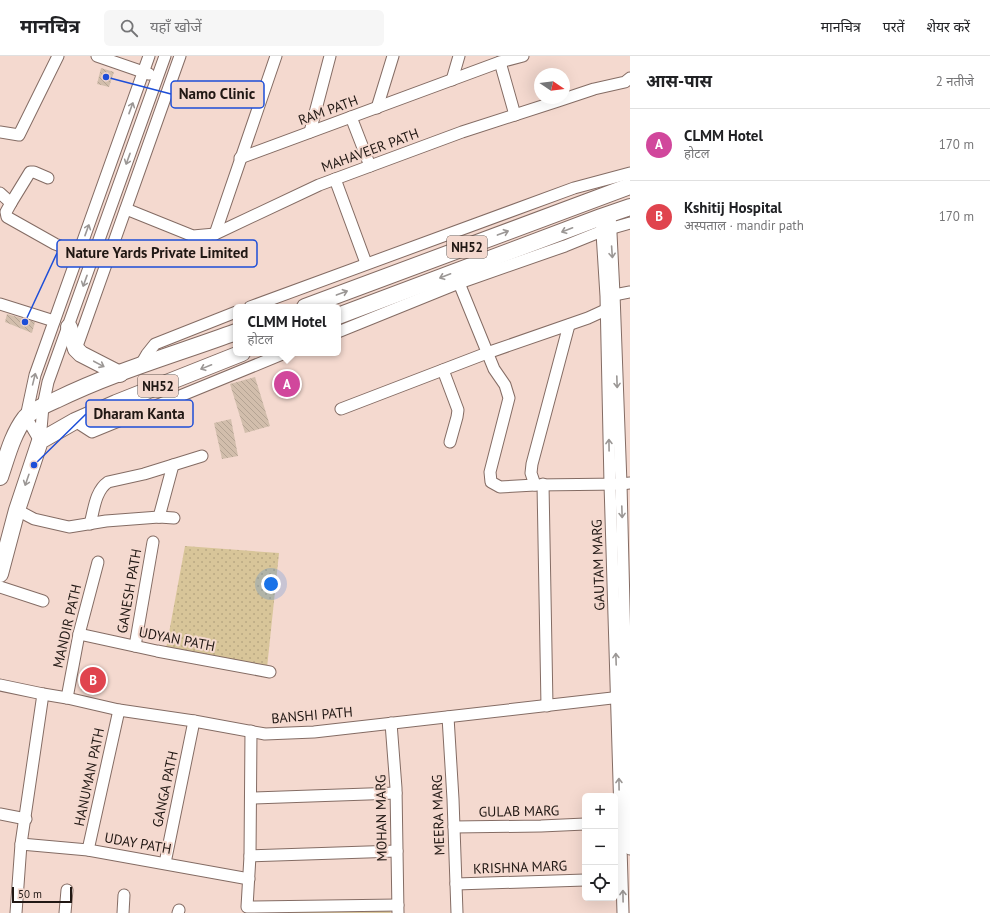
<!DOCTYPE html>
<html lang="hi">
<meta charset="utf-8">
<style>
:root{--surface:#fff;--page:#f6f6f6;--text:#202124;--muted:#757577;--line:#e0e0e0;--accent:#7c3aed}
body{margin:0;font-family:"PT Sans","Noto Sans Devanagari",sans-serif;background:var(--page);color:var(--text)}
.controls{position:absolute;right:12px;bottom:12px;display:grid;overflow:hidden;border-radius:6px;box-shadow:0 4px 16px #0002}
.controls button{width:36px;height:36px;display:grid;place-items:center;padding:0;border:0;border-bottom:1px solid var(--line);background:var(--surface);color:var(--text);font:20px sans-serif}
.compass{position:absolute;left:534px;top:12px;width:36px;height:36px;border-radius:50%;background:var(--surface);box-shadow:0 4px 16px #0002;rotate:103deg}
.scale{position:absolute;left:12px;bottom:10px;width:60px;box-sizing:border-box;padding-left:4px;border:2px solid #211814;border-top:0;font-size:11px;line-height:14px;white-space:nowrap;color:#211814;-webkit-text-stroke:3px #f4d9cf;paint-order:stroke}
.you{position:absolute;left:271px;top:528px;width:14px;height:14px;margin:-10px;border:3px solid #fff;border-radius:50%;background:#1a73e8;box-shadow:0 0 0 6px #1a73e833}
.badge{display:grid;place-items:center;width:26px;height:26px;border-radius:50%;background:var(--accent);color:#fff;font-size:13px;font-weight:700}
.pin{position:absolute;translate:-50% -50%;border:2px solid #fff;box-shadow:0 1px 4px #0006}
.popup{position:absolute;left:233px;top:248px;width:108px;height:52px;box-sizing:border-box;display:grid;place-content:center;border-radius:6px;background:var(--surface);filter:drop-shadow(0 1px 3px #0005);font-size:13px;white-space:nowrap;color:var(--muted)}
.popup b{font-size:15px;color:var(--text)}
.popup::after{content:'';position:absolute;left:50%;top:100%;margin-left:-8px;border:8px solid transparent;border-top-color:var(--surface)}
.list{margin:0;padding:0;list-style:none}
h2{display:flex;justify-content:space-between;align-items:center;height:52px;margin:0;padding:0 16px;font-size:17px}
h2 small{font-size:13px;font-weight:400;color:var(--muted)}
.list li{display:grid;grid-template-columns:26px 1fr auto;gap:12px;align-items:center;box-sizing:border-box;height:72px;padding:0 16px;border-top:1px solid var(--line)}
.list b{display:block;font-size:15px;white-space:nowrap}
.list p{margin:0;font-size:13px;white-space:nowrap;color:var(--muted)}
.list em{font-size:13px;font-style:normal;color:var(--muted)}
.icon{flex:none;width:22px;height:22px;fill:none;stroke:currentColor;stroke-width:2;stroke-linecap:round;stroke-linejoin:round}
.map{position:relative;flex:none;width:630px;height:857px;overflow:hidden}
header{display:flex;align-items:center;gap:24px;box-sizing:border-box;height:56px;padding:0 20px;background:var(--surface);border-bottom:1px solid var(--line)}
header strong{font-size:19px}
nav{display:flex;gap:22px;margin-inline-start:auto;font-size:14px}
.search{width:280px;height:36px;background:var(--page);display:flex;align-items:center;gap:10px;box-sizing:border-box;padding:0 14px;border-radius:6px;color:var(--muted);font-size:15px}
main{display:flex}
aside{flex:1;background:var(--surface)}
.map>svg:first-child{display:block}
</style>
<header>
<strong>मानचित्र</strong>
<div class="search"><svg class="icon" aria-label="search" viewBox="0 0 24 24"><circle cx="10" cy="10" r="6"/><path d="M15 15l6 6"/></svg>यहाँ खोजें</div>
<nav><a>मानचित्र</a><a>परतें</a><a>शेयर करें</a></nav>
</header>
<main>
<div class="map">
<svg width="630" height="857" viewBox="0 0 630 857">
<defs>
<pattern id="grass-dots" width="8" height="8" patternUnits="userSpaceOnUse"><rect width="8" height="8" fill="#d8c599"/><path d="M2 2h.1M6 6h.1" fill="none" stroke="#b9a883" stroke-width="1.8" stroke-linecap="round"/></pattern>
<pattern id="building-back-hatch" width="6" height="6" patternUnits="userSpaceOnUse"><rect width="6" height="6" fill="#d2beac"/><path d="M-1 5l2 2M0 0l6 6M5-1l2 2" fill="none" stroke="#b4a393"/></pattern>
</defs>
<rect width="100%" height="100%" fill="#f4d9cf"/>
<g fill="url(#grass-dots)">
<path d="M185 490 279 497 267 612 166 593Z"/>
<path d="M257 855H390L391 857H257Z"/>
</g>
<g fill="url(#building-back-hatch)">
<path d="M101 12 114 16 109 31 97 28Z"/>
<path d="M7 258 35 266 32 277 5 266Z"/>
<path d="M255 321 270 370 245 377 230 328Z"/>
<path d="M231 363 238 400 222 403 214 367Z"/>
<path d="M86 612 103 616 98 638 81 634Z"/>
</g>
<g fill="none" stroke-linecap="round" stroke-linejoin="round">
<g stroke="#846c64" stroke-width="13">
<g id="minor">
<path d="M97 0 149 18"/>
<path d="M500 6 515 59"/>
<path d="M452 24 459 0"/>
<path d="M377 52 393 0"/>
<path d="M351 61 370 110"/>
<path d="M0 76 19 79 58 0"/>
<path d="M310 76 330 0"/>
<path d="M240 102 500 6 523 0"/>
<path d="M335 123 366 207"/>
<path d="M0 137 11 147 6 156 7 161 55 188 78 197"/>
<path d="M11 147 30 116H34L48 122"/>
<path d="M126 153 193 180 215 178 319 129 462 76 558 45 594 33 625 26 630 22"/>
<path d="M610 157 614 238 621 428 630 793"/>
<path d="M601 161 606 240 610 428 623 857"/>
<path d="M215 178 276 0"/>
<path d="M459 227 494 313 505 329 509 342 490 416 491 426 500 431 535 429 621 428 630 427"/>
<path d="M609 240 630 236"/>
<path d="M0 248 54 265"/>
<path d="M250 251 574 132 630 117"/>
<path d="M338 276 459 227 565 190 602 175 630 167"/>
<path d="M76 293 180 0"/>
<path d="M140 310 147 298 155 288 236 256"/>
<path d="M443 314 458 354 457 361 450 386"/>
<path d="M341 353 487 297 588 262 612 251"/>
<path d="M75 365 92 376 285 297"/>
<path d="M40 385 26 361 35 319 149 0"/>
<path d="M40 385 43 350 48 326 165 0"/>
<path d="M543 428 547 650"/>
<path d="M535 429 531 417 532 408 569 269"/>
<path d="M17 454 34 463 69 471 106 465 159 461 174 462"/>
<path d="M159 461 173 409"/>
<path d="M90 468C94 454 95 435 108 426L144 418 202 400"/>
<path d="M0 531 43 545"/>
<path d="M79 578 157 595 270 616"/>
<path d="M135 590 153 486"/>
<path d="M0 629 43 638 67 642 119 654 194 665 265 678 314 676 630 640"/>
<path d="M67 642 79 578 98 506"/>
<path d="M448 661 453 743 457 857"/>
<path d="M391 667 396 732 398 857"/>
<path d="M251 675 250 800 247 851 398 849"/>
<path d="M251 742 396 737"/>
<path d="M0 758 26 763"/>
<path d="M454 771 541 770 585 768"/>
<path d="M21 788 88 794 249 823"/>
<path d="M88 794 119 654"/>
<path d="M250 800 397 795"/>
<path d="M165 807 194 665"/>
<path d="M456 828 585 824"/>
<path d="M16 857 21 788 43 638"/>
<path d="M65 857 67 834"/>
<path d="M123 857 124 839"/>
<path d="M178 857 179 854"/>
</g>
</g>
<g stroke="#846c64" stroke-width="18">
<g id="highway">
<path d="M305 251 630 130"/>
<path d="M338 260 601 161 630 151"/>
<path d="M69 271 76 293 81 298 120 318"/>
<path d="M0 421C7 401 12 379 25 362 31 355 47 348 56 344 113 316 176 298 236 276"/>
<path d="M0 518 17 454 40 385 75 365 116 347 242 297"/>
</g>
</g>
<use href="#minor" stroke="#fff" stroke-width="11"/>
<use href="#highway" stroke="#fff" stroke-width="16"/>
</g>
<defs><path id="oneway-shaft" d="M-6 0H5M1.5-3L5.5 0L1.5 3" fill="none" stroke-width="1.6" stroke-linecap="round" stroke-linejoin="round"/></defs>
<g stroke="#9b9795">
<use href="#oneway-shaft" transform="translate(131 52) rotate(-70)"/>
<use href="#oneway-shaft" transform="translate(128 103) rotate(110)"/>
<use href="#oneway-shaft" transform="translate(87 174) rotate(-70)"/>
<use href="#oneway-shaft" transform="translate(567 174) rotate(159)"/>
<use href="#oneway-shaft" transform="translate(503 177) rotate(-20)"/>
<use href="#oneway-shaft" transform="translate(612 196) rotate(86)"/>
<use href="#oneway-shaft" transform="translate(445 220) rotate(159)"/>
<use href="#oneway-shaft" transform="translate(85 225) rotate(110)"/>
<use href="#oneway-shaft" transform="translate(342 237) rotate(-20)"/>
<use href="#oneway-shaft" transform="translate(99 308) rotate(28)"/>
<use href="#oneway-shaft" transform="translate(206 311) rotate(158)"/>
<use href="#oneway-shaft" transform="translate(34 323) rotate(-76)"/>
<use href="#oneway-shaft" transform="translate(617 326) rotate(88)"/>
<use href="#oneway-shaft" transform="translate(609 389) rotate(-91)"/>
<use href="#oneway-shaft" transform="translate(27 424) rotate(109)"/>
<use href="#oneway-shaft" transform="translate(622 456) rotate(88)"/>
<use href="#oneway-shaft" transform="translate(616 603) rotate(-92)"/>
<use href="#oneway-shaft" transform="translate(619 728) rotate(-91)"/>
<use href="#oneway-shaft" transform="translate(623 840) rotate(-91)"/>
</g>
<g text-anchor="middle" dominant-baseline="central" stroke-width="4" stroke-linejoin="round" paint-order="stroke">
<g fill="#f4d9cf" stroke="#60524c" stroke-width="1">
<rect x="447" y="180" width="40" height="22" rx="3"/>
<rect x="138" y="319" width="40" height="22" rx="3"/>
</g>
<g font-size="13" font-weight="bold" fill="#211814">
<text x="467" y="191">NH52</text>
<text x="158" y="330">NH52</text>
</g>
<g font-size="14" fill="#211814" stroke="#f4d9cf">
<text transform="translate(328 54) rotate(-20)">RAM PATH</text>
<text transform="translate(370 94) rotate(-20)">MAHAVEER PATH</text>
<text transform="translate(598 509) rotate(-92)">GAUTAM MARG</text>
<text transform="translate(129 535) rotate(-80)">GANESH PATH</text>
<text transform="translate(67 570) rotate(-77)">MANDIR PATH</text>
<text transform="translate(177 583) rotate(11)">UDYAN PATH</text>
<text transform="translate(312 659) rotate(-5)">BANSHI PATH</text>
<text transform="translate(89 721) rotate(-78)">HANUMAN PATH</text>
<text transform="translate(165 733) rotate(-78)">GANGA PATH</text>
<text transform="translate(519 755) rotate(-1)">GULAB MARG</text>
<text transform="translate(438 759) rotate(-92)">MEERA MARG</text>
<text transform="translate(381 762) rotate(-91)">MOHAN MARG</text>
<text transform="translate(138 787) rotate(10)">UDAY PATH</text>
<text transform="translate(520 811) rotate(-2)">KRISHNA MARG</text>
</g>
</g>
<path fill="none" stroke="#1d4ed8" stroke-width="1.5" d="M106 21L171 38M25 266L57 197M34 409L86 358"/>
<g fill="#1d4ed8" stroke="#f4d9cf" stroke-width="1.5">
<circle cx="106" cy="21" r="4"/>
<circle cx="25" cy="266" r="4"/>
<circle cx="34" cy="409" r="4"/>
</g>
<g fill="#f4d9cf" stroke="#1d4ed8" stroke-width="1.5">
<rect x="171" y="25" width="93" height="27" rx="4"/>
<rect x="57" y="184" width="200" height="27" rx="4"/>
<rect x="86" y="344" width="107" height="27" rx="4"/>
</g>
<g font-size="15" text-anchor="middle" font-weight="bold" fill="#211814">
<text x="217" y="43">Namo Clinic</text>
<text x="157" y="202">Nature Yards Private Limited</text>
<text x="139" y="363">Dharam Kanta</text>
</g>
</svg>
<div class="controls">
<button>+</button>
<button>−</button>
<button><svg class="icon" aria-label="locate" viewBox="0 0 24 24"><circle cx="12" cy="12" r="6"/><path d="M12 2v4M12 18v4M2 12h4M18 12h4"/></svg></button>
</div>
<svg class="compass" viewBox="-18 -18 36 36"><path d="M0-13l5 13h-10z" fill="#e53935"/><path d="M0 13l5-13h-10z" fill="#757577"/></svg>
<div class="scale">50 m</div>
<div class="you"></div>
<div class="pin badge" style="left:287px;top:328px;background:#d1479c">A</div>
<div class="popup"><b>CLMM Hotel</b>होटल</div>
<div class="pin badge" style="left:93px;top:624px;background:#e0444e">B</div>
</div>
<aside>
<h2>आस-पास<small>2 नतीजे</small></h2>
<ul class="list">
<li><span class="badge" style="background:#d1479c">A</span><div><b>CLMM Hotel</b><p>होटल</p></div><em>170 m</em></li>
<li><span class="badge" style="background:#e0444e">B</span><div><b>Kshitij Hospital</b><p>अस्पताल · mandir path</p></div><em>170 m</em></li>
</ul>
</aside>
</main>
